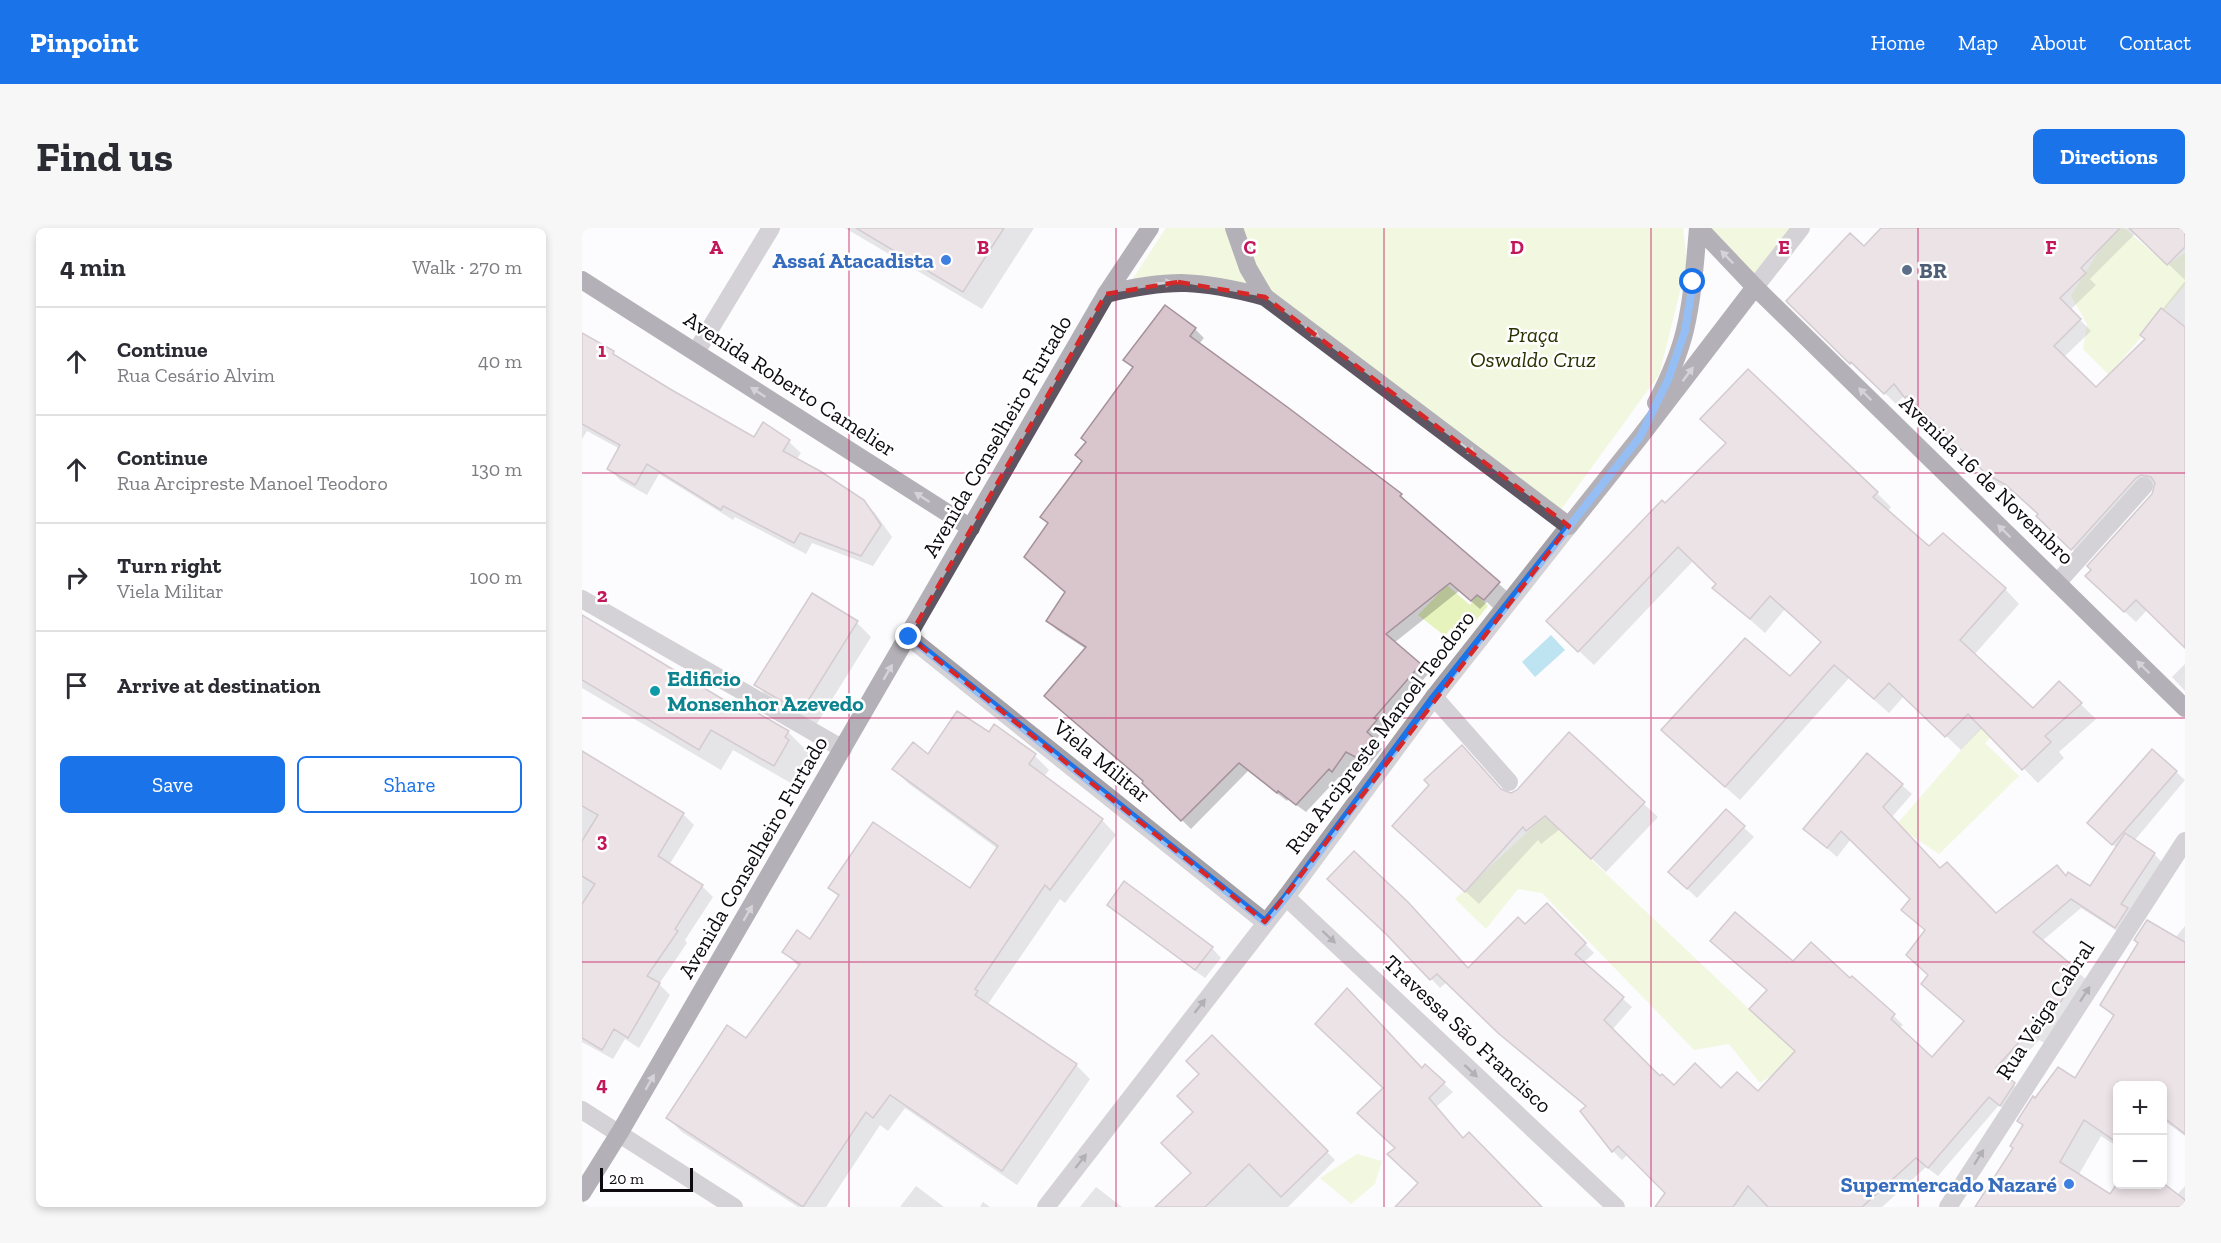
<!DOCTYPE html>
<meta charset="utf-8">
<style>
:root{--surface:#fff;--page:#f7f7f7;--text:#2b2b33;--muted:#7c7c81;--line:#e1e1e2;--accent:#1a73e8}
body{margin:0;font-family:"Zilla Slab",serif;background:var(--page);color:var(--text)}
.controls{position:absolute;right:18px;bottom:18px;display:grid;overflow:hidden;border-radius:9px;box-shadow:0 3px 9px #0003}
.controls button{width:54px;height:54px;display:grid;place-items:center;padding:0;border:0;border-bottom:2px solid var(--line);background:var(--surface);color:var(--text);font:30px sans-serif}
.scale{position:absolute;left:18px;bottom:15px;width:93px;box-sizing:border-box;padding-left:6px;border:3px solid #0d0a10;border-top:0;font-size:16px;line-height:21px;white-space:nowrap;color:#0d0a10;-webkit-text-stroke:4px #fff;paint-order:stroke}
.stop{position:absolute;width:18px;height:18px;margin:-14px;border:4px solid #1a73e8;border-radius:50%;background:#fff}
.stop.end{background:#1a73e8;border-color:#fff;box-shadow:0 2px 6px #0008}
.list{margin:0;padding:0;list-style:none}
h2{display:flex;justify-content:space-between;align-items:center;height:78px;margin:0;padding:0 24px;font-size:26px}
h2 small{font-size:20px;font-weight:400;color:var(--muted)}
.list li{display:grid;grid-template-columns:39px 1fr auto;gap:18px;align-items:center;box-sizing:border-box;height:108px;padding:0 24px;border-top:2px solid var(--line)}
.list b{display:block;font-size:22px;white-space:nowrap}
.list p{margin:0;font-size:20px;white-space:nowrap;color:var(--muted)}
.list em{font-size:20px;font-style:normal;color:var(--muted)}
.actions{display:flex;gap:12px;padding:18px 24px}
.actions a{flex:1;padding:14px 0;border:2px solid var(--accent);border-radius:9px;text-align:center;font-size:21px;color:var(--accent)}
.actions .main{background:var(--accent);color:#fff}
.icon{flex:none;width:33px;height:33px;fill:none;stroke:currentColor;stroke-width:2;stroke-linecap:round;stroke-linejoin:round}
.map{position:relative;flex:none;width:1603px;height:979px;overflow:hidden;border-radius:9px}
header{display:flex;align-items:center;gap:36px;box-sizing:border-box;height:84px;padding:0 30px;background:var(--accent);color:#fff}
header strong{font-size:28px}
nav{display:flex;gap:33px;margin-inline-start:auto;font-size:21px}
.intro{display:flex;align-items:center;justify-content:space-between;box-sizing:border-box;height:144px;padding:0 36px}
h1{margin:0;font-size:42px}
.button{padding:15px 27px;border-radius:9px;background:var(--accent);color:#fff;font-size:21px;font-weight:700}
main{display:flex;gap:36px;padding:0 36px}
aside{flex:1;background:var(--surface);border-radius:9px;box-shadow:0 3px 9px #0003}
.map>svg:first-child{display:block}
</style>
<header>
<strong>Pinpoint</strong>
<nav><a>Home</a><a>Map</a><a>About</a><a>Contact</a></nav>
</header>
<div class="intro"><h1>Find us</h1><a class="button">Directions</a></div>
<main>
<aside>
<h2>4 min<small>Walk · 270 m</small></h2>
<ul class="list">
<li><svg class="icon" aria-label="ahead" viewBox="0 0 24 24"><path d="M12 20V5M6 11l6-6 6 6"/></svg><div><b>Continue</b><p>Rua Cesário Alvim</p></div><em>40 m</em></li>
<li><svg class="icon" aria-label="ahead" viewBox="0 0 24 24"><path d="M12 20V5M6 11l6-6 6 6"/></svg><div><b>Continue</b><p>Rua Arcipreste Manoel Teodoro</p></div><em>130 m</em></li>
<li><svg class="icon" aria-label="right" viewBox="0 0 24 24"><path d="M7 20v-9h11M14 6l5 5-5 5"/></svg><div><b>Turn right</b><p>Viela Militar</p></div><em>100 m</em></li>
<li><svg class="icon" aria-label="arrive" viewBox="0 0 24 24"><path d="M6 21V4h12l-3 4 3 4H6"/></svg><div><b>Arrive at destination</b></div></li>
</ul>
<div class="actions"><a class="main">Save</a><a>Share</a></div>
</aside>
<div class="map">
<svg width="1603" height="979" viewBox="0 0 1603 979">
<rect width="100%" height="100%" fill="#fcfbfe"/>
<g fill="#e6f3bd">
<path d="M584 0H1101L1105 36 1077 147 975 287 685 65 546 58Z"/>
<path d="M1117 0H1220L1179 55Z"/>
<path d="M1538 0H1542L1585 37 1603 25V57L1527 147 1501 121 1505 96 1489 68 1518 21Z"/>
<path d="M865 357 888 377 895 367 906 378 880 409 869 400 863 408 836 387Z"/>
<path d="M1421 474 1432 489 1403 515 1437 548 1357 626 1314 597Z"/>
<path d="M963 588 1167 781 1221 827 1178 855 1147 816 1112 822 960 665 936 661 904 701 873 671Z"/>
<path d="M775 926 800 933 793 956 769 976 738 950Z"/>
</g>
<path fill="#71c7e0" d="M969 407 983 422 953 449 940 434Z"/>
<g fill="#0003">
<path d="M263 0H452L400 81Z"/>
<path d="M1301 0H1603V52L1554 5 1508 51 1514 57 1488 82 1509 103 1482 129 1514 161 1603 140V418L1565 382 1554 394 1516 359 1572 266 1574 258 1565 261 1501 332 1456 288 1458 287 1437 268 1415 256 1324 166 1314 176 1281 144 1279 145 1206 73 1282 20Z"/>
<path d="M1603 53V115L1560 107Z"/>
<path d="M613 101 622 110 617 116 819 267 827 277 926 364 911 380 905 374 898 381 877 363 812 415 847 445 799 499 802 502 793 513 800 521 786 538 773 531 759 551 757 549 724 584 706 571 705 573 666 543 609 601 562 555 504 421 475 402 466 393 484 364 467 296 501 233 505 214 552 141 543 132Z"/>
<path d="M0 107 172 211 181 197 207 214 219 225 214 232 281 273 293 285 310 309 291 338 230 315 224 326 153 289 151 292 77 246 65 267 38 252 27 240 38 221 5 203 0 211Z"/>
<path d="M1295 265 1309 279 1305 284 1347 320 1423 361 1437 376 1392 427 1451 482 1477 455 1514 491 1477 524 1482 530 1456 555 1401 499 1379 522 1322 468 1307 485 1267 450 1158 572 1096 517 1208 451 1240 414 1203 381 1183 405 1132 360 1136 356 1112 332 1012 437 980 407 1083 277Z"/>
<path d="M0 389 158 483 206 504 228 526 224 531 228 535 214 558 151 522 139 542 0 460Z"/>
<path d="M275 395 289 409 234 497 188 471 174 457Z"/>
<path d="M1603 436V463L1590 449Z"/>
<path d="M413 498 453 528 467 542 462 549 520 592 534 607 483 675 478 671 406 776 494 837 508 851 435 957 323 880 306 903 298 897 244 979H216L100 904 86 890 164 812 217 739 202 724 229 713 257 669 248 660 388 662 416 621 327 556 312 541 407 506Z"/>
<path d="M987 506 1076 589 1024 644 978 601 959 616 956 612 897 676 826 611 920 564 929 567 936 563Z"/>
<path d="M0 525 101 586 112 597 87 637 120 658 131 669 103 712 105 715 77 756 88 767 57 820 43 811 31 831 0 814Z"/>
<path d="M1285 527 1330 566 1309 590 1359 642 1414 687 1485 649 1509 660 1535 620 1516 604 1594 544 1603 552 1552 613 1572 626 1581 635 1543 708 1499 680 1460 713 1507 754 1466 817 1457 812 1423 849 1441 865 1428 886 1417 877 1356 948 1344 939 1300 979H1090L1085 965 1046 926 1040 932 1031 923 1006 879 865 754 858 760 810 709 886 741 943 698 965 677 1012 725 1001 735 1050 779 1030 802 1078 850 1092 859 1176 865 1215 823 1212 735 1268 752 1312 788 1321 797 1317 800 1350 831 1383 794 1348 748 1345 703 1330 671 1269 611 1255 629 1223 601Z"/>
<path d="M1144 583 1172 609 1115 670 1098 654Z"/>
<path d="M527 676 630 720 639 730 623 750 536 686Z"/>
<path d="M1603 698V908L1580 891V858H1536V919L1519 908 1496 948 1528 968 1536 956H1579L1595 967 1603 958V979H1394L1433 920 1454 872 1493 852 1532 789 1519 777 1593 710Z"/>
<path d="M630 809 753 932 706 979H576L611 945 613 884 619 846Z"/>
<path d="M843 838 871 864 854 879 882 911 958 979H818L838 955 815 920 840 842Z"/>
<path d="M334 958 362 979H318Z"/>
<path d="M514 959 540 979H498Z"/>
<path d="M401 974 408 979H398Z"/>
</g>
<g fill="#d9c5cc" stroke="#a49199" stroke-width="1.5">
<path d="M274 0H422L381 64Z"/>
<path d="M1299 0H1538L1499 40 1504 45 1478 70 1499 91 1472 118 1514 159 1563 111 1558 107 1579 80 1603 99V420L1554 372 1542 384 1503 348 1509 342 1505 338 1570 266 1573 255 1569 249 1559 247 1554 250 1489 322 1454 288 1456 286 1424 257 1403 245 1325 168 1323 170 1312 156 1302 166 1269 134 1268 136 1204 73 1268 5 1282 18Z"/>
<path d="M1547 0H1603V19L1585 37Z"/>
<path d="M583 77 614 100 608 108 708 181 820 266 818 268 918 354 902 372 895 367 889 373 868 355 804 406 839 436 792 490 795 492 785 504 793 511 777 531 764 524 750 544 747 541 714 577 696 563 695 565 657 535 599 593 560 555 561 553 462 468 504 419 464 393 483 364 442 329 466 295 458 289 500 233 493 227 504 214 499 210 551 139 541 132Z"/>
<path d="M0 105 32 123 31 126 88 161 172 209 181 194 208 212 201 223 238 243 282 272 299 297 279 328 218 305 212 315 141 278 139 282 65 236 53 257 25 241 38 217 0 196Z"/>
<path d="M1166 141 1296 264 1291 269 1347 318 1361 305 1424 360 1378 412 1451 480 1477 453 1500 475 1463 508 1469 514 1440 542 1386 486 1363 509 1307 455 1292 471 1252 437 1143 559 1079 502 1163 410 1208 448 1239 414 1188 368 1168 391 1130 360 1134 356 1096 319 996 424 964 393 1080 272 1083 275 1144 215 1118 191Z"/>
<path d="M230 365 276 393 219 484 172 457Z"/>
<path d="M0 387 157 481 160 476 207 503 203 509 207 512 192 538 129 502 117 522 0 452Z"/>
<path d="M375 483 407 504 412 496 454 526 447 536 521 591 468 662 463 657 393 761 396 763 393 767 495 836 420 943 308 867 291 890 284 884 221 979 84 890 145 797 164 810 218 736 200 724 215 702 228 711 257 667 246 660 291 594 388 660 416 618 310 541 331 514 346 526Z"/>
<path d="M987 504 1063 574 1009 631 963 588 944 603 941 599 883 664 810 598 847 557 842 552 880 517 919 561 929 565 935 562Z"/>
<path d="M1570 521 1595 543 1530 617 1505 595Z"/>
<path d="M0 523 102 585 76 628 121 657 93 701 96 703 65 748 78 755 46 810 32 801 20 822 0 810V676L13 656 0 648V613L16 587 0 578Z"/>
<path d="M1285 525 1321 556 1301 579 1358 640 1365 634 1414 685 1475 637 1484 648 1486 644 1508 658 1543 605 1573 625 1539 676 1546 680 1533 700 1489 671 1451 704 1498 744 1456 809 1447 803 1414 840 1433 855 1418 878 1407 869 1346 940 1334 930 1280 979H1186L1166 958 1151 979H1073L1083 965 1036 918 1030 924 998 883 1004 878 916 805 855 746 848 752 803 705 745 651 772 623 826 674 886 740 936 689 943 696 965 675 1004 715 993 726 1042 769 1022 792 1078 848 1080 846 1092 857 1113 835 1139 860 1155 844 1176 863 1213 823 1167 781 1185 762 1128 713 1153 684 1211 733 1229 714 1268 750 1270 748 1313 786 1309 791 1350 829 1382 793 1339 756 1346 747 1324 727 1343 702 1319 682 1328 671 1259 603 1245 620 1221 601Z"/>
<path d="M1144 581 1163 598 1105 661 1086 644Z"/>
<path d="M542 653 631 719 613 742 525 677Z"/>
<path d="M1565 692 1603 714V906L1581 889V858H1540L1536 854V915L1502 892 1478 934 1528 966 1536 954V957L1581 955 1603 972V979H1393L1431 920 1428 918 1441 897 1435 893 1451 868 1453 870 1476 839 1493 850 1532 787 1518 777 1556 715 1552 712Z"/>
<path d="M765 760 840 840 843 836 863 854 847 870 881 910 887 904 960 979H813L836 955 805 926 813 920 775 885 801 860 733 796Z"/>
<path d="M630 807 746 923 699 969 667 936 623 979H573L609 945 579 915 611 884 595 868 617 846 604 833Z"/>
</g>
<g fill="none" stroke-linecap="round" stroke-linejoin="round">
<g stroke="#a4a0a7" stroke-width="18">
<path d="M1173 59 1219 0"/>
<path d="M114 124 189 0"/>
<path d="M1475 355 1562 258"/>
<path d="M0 371 261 521"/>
<path d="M327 409 683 694"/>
<path d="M852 469 927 554"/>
<path d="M704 669 1034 979"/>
<path d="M0 882 152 979"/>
<path d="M464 979 704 669 852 469 987 298"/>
<path d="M1366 979 1603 613"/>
</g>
<g stroke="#5d5662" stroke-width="18">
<path d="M652 0 666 40 683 69"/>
<path d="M1117 0 1173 59 1603 480"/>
<path d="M0 52 389 300"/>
<path d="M524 66C589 50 619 52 683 69L987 298 1058 209 1173 59"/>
<path d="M1074 175C1086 152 1097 127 1103 102 1111 68 1113 34 1116 0"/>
<path d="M0 965 38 904 524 66 568 0"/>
</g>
</g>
<defs><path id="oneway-solid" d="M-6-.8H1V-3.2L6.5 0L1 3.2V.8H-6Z" transform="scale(1.5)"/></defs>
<g fill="#a6a2a9">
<use href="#oneway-solid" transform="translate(1145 29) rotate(-134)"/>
<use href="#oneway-solid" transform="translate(582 55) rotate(-5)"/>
<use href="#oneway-solid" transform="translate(730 104) rotate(37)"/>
<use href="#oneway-solid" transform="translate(1106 146) rotate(-53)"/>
<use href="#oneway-solid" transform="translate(176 164) rotate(-147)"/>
<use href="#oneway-solid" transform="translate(1283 166) rotate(-136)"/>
<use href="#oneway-solid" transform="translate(886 221) rotate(37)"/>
<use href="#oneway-solid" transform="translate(340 269) rotate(-147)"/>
<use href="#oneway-solid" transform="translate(1422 303) rotate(-136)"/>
<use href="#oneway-solid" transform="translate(1561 439) rotate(-136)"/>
<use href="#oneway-solid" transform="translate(306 444) rotate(-60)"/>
<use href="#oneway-solid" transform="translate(166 685) rotate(-60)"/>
<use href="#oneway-solid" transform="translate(68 854) rotate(-60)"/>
</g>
<g fill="#58555c">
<use href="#oneway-solid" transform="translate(747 709) rotate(43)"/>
<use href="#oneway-solid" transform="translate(1503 766) rotate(-57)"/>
<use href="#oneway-solid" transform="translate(618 778) rotate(-52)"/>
<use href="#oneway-solid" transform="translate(889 843) rotate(43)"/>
<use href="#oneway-solid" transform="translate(1397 929) rotate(-58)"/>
<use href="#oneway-solid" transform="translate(499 933) rotate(-52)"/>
</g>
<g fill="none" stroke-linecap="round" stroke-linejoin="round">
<path stroke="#1a73e8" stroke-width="8" d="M327 409 683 694 704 669 852 469 1058 209 1086 152 1103 103 1111 54"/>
</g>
<path d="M0 0H1603V979H0ZM596 54 683 69 987 298 683 694 327 409 524 66Z" fill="#fcfbfe" fill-opacity=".55" fill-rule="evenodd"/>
<path fill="none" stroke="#d62828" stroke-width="4.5" stroke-dasharray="12 8" stroke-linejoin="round" d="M596 54 683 69 987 298 683 694 327 409 524 66Z"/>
<path fill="none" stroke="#c2185b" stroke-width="1.5" stroke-opacity="0.55" d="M267 0V979M534 0V979M802 0V979M1069 0V979M1336 0V979M0 245H1603M0 490H1603M0 734H1603"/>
<g fill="#3f7fe0" stroke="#fff" stroke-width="2">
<circle cx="364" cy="32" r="6"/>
<circle cx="1487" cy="956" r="6"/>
</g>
<circle fill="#5c6f8a" stroke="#fff" stroke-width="2" cx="1325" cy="42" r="6"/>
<circle fill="#0f9aa8" stroke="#fff" stroke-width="2" cx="73" cy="463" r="6"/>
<g text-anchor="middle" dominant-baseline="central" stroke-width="5" stroke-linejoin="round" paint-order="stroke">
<g font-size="22" font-weight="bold" fill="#366cbe" stroke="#fff" text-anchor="end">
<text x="352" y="32">Assaí Atacadista</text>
<text x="1475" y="956">Supermercado Nazaré</text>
</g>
<g font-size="22" font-weight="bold" fill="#4e5e75" stroke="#fff" text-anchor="start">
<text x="1337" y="42">BR</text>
</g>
<g font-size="22" font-style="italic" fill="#2a3100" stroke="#fff">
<text x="951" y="106">Praça<tspan x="951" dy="25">Oswaldo Cruz</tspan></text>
</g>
<g font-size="22" fill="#0d0a10" stroke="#fff">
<text transform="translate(208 156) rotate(33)">Avenida Roberto Camelier</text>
<text transform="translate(415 208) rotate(-60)">Avenida Conselheiro Furtado</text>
<text transform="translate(1405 252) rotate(44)">Avenida 16 de Novembro</text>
<text transform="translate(798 504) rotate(-53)">Rua Arcipreste Manoel Teodoro</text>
<text transform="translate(520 533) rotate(39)">Viela Militar</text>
<text transform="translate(171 629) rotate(-60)">Avenida Conselheiro Furtado</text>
<text transform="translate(1463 782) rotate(-57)">Rua Veiga Cabral</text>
<text transform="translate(886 806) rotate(43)">Travessa São Francisco</text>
</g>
<g font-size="22" font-weight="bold" fill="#0d838f" stroke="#fff" text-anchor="start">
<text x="85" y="450">Edificio<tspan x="85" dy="25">Monsenhor Azevedo</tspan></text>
</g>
</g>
<g font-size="20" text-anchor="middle" font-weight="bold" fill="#c2185b" stroke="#fff" stroke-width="5" stroke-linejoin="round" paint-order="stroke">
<text x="134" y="26">A</text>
<text x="401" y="26">B</text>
<text x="668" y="26">C</text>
<text x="935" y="26">D</text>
<text x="1202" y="26">E</text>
<text x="1469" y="26">F</text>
<text x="20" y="129">1</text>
<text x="20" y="374">2</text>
<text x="20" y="619">3</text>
<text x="20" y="863">4</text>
</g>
</svg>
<div class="controls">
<button>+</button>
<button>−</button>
</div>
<div class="scale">20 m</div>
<div class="stop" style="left:1111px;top:54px"></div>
<div class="stop end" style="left:327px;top:409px"></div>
</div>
</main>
